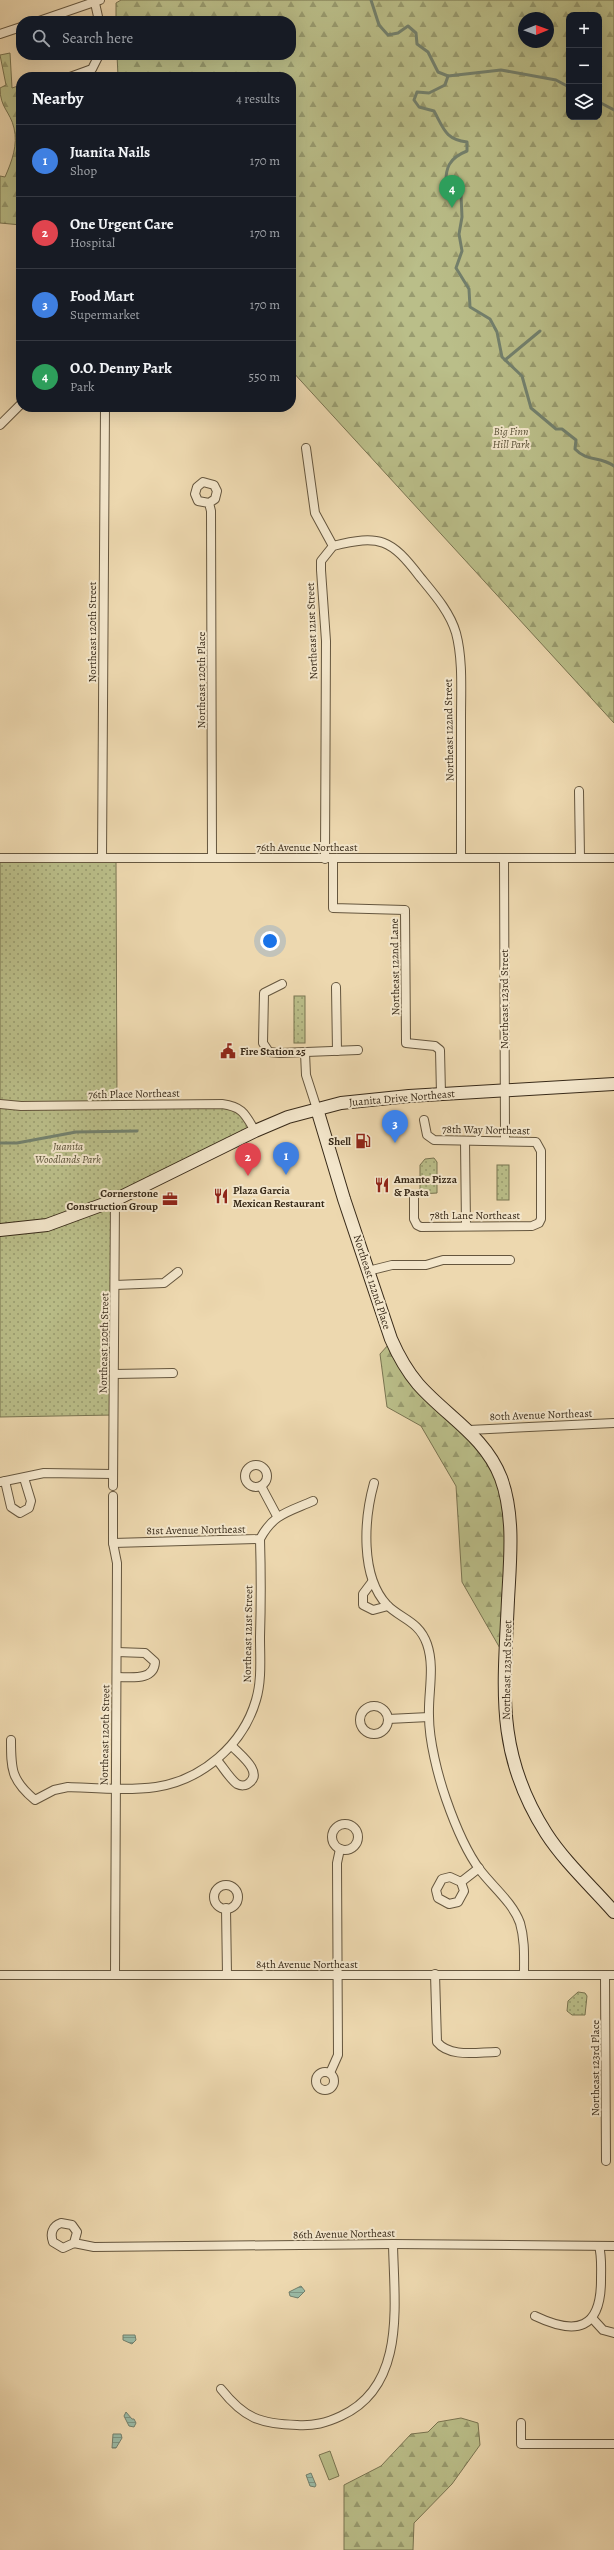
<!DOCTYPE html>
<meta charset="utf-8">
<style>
:root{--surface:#171b24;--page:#20242c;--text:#f1f3f6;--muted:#9ea1a6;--line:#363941;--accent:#c59692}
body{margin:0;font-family:Alegreya,serif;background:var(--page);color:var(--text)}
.controls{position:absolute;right:12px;top:12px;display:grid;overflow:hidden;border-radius:8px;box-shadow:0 4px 16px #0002}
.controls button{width:36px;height:36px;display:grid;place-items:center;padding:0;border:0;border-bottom:1px solid var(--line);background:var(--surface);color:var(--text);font:20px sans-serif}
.compass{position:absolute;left:518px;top:12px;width:36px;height:36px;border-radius:50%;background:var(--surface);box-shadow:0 4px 16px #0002;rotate:89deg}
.you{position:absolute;left:270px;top:941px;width:14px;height:14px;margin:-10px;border:3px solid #fff;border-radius:50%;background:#1a73e8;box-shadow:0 0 0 6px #1a73e833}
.badge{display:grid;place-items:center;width:26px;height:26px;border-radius:50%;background:var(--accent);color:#fff;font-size:13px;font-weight:700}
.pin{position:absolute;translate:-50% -33px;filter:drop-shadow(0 1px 2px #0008)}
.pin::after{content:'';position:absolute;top:21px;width:14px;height:12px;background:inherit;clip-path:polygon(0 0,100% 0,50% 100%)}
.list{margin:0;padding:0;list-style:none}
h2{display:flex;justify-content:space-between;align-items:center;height:52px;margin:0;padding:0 16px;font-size:17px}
h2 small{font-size:13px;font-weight:400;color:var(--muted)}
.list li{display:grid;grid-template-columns:26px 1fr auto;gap:12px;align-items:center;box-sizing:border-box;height:72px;padding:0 16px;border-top:1px solid var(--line)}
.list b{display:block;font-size:15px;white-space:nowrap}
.list p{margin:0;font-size:13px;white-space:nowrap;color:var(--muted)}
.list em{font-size:13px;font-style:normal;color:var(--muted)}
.icon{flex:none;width:22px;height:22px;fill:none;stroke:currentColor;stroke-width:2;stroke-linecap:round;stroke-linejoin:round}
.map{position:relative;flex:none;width:614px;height:2550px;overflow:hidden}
.search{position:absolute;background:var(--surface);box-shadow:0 4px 16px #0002;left:16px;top:16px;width:280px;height:44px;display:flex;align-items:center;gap:10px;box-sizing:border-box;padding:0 14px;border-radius:16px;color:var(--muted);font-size:15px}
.panel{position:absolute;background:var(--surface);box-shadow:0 4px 16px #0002;left:16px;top:72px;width:280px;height:340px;border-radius:16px}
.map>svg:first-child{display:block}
</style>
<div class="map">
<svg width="614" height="2550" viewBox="0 0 614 2550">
<defs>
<pattern id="grass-dots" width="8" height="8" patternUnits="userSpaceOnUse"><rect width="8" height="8" fill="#babe89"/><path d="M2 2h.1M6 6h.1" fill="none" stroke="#989b6f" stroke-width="1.8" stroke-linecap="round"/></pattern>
<pattern id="forest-firs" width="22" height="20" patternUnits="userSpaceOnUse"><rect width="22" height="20" fill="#babe89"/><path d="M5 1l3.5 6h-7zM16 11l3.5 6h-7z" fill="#989b6f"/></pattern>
<pattern id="water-rules" width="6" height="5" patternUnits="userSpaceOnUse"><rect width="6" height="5" fill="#9abba7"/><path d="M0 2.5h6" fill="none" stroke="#7f9887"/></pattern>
</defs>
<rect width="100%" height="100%" fill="#edd8af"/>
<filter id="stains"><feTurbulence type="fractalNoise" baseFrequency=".005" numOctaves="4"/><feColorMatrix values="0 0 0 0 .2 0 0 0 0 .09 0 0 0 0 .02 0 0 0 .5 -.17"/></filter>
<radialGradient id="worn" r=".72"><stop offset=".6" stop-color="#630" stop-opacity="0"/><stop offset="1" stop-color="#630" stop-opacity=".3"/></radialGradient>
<g fill="url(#grass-dots)" stroke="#797451">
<path d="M116 858 117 1105 236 1106 255 1131 115 1200 114 1415 0 1417V860Z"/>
<rect x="294" y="996" width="11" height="47"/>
<path d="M434 1158 437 1162V1193L420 1194V1165L425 1159Z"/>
<rect x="497" y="1165" width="12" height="35"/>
<path d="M578 1992 585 1993 587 1996 585 2015H572L567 2011 568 2001Z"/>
</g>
<g fill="url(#forest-firs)" stroke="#797451" fill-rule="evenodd">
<path d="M121 0H614V723L291 370V77H114L118 76 117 55H291V21H116V3ZM569 15H599V117H569ZM524 18H548V42H524Z"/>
<path d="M10 53 12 88 21 85V225L0 223V176L5 177C12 161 18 145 14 128 10 111 0 108 0 88L6 85 0 55Z"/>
<path d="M389 1344 401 1364 469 1430 507 1496 505 1657 462 1582 456 1486 421 1426 387 1407 380 1354Z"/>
<path d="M461 2418 478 2423 480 2445 452 2484 414 2523 413 2550H344V2485L381 2466 411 2434 428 2432 438 2422Z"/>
</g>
<path fill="#babe89" stroke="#797451" d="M330 2451 339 2476 329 2480 319 2455Z"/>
<g fill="url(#water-rules)" stroke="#73816e">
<path d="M301 2286 305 2291 298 2298 290 2296 289 2292Z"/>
<path d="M123 2335H135L136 2340 132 2344 123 2340Z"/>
<path d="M126 2412 132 2419H134L136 2423 134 2427 129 2426 124 2416Z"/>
<path d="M113 2434H121L122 2438 116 2448H112Z"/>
<path d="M311 2473 316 2485 315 2487 310 2486 306 2475Z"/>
</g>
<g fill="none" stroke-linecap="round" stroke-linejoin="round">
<g stroke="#73816e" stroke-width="3">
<path d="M371 0 379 25 388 35 398 33 408 26 416 33 417 44 428 52 438 72 448 76 445 85 429 93 417 92 414 100 419 107 434 111C444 129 445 139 467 142V151C449 158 445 168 446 186L461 195 462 217 459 234 462 251 456 268 469 289 470 307 490 319 497 332 502 357 522 376 531 408 556 429H562L576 440 575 449C587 462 600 456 614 466"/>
<path d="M448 76 501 70 556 80 569 87"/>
<path d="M599 102 614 110"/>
<path d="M505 360 540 331"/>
<path d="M0 1143H17L76 1132 137 1131"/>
</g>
<g stroke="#65563e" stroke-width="10">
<g id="street">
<path d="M95 3 99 21"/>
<path d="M39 21 100 0"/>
<path d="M0 34 21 27"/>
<path d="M70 77 92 69 99 55"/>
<path d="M0 425 21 404"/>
<path d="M306 448 315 513 333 546"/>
<path d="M209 503 215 499 217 491 214 485 203 482 197 487 195 494 198 501 209 503 211 511 212 856"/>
<path d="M579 791 580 858"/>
<path d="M102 857 105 407"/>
<path d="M0 858H614"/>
<path d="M333 858V908L405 910 406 1043 435 1046 440 1050 441 1094"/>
<path d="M504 858 505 1140"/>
<path d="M325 859 326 641 321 570V561L333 546C380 534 391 539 420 577 434 594 450 612 456 633 463 659 461 691 461 718 461 765 461 811 461 858"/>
<path d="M282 984 264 993 263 1043 269 1052 280 1053 358 1050"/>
<path d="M336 987 337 1051"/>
<path d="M305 1053 306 1075 317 1109"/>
<path d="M0 1104 21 1106 222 1104C243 1107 245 1114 255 1131"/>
<path d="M465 1141 466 1226"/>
<path d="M414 1197V1219L417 1225 421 1227 532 1226 539 1223 541 1219V1151L536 1142 434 1140 427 1135 424 1120"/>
<path d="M368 1271 392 1265H426L443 1260H510"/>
<path d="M115 1285 164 1283 178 1272"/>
<path d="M114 1374 173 1373"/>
<path d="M469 1430 614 1423"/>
<circle cx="256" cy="1476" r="11"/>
<path d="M5 1481 11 1507 20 1513 29 1508 31 1501 24 1478"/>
<path d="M0 1482 44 1473 113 1474"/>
<path d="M374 1483C364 1519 360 1576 387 1605 401 1619 419 1621 427 1644 435 1667 428 1693 429 1716 429 1741 438 1776 446 1799 454 1822 465 1850 480 1870 493 1887 513 1903 520 1923 525 1940 524 1957 524 1974"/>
<path d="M113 1486 115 1200"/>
<path d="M261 1486 277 1516"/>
<path d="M113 1496V1543L117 1563 115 1974"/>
<path d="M113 1543 260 1539C273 1514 288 1512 313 1501"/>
<path d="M372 1582 363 1594V1605L373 1610 388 1606"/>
<path d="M117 1677C131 1677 154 1681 155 1662L145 1653 117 1652"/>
<circle cx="374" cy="1720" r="14"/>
<path d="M388 1719 429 1717"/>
<path d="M11 1740C11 1769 11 1780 35 1800L54 1790 68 1787C96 1788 128 1791 156 1787 202 1780 243 1745 256 1700 262 1680 260 1658 260 1637 261 1604 261 1572 260 1539"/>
<path d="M217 1760C223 1767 230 1779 237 1784 241 1786 246 1786 249 1783 264 1772 239 1754 232 1746"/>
<circle cx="345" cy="1837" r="13"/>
<path d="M461 1882 464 1891 458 1902 449 1904 438 1898 436 1890 442 1879 450 1877 461 1882 479 1868"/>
<circle cx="226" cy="1897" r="12"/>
<path d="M226 1908 227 1975"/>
<path d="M435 1974 437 2042C450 2058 478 2052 496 2052"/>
<path d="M0 1975H614"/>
<path d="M605 1975 606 2161"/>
<circle cx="325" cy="2081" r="9"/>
<path d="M330 2073 338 2055 337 1863 340 1849"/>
<path d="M74 2243 77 2232 72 2225 61 2223C52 2226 50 2234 53 2242L63 2248 74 2243 94 2247 393 2244 614 2246"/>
<path d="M535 2316C577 2336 601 2329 601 2280 601 2268 602 2257 599 2246"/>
<path d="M592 2318 603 2330 614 2333"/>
<path d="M221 2389C244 2418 260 2424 297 2425 314 2426 326 2423 341 2416 407 2386 394 2303 393 2244"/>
<path d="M521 2423V2444H614"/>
</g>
</g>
<g stroke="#382a19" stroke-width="14">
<g id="secondary">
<path d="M317 1109 344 1199 391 1339C398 1355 407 1371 418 1384 446 1416 485 1436 501 1478 515 1516 510 1561 508 1600 504 1690 495 1753 546 1833 564 1861 591 1886 614 1912"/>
<path d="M0 1230 47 1225 115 1200 255 1131 288 1117 341 1103 409 1096 614 1084"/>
</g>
</g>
<use href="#street" stroke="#f3e6cb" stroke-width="8"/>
<use href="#secondary" stroke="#f3e6cb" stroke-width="12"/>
</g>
<defs>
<g id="civic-bare" transform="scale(1.2)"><path d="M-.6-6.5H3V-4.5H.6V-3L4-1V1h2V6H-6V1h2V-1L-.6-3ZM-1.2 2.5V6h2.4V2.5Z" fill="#8f2418" stroke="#f3e6cb" stroke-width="2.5" paint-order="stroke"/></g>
<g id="fuel-bare" transform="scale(1.2)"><path d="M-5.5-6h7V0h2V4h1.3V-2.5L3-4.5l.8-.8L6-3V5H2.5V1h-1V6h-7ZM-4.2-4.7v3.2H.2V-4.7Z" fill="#8f2418" stroke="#f3e6cb" stroke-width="2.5" paint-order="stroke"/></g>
<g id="restaurant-bare" transform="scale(1.2)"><path d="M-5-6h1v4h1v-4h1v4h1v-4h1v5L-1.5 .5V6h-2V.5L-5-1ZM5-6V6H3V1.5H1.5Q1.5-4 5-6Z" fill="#8f2418" stroke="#f3e6cb" stroke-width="2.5" paint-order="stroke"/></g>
<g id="office-bare" transform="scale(1.2)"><path d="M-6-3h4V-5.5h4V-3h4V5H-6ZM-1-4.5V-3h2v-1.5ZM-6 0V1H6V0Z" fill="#8f2418" stroke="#f3e6cb" stroke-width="2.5" paint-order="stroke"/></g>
</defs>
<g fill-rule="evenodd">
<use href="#civic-bare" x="228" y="1051"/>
<use href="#fuel-bare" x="363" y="1141"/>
<use href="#restaurant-bare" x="382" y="1185"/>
<use href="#restaurant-bare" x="221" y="1196"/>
<use href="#office-bare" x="170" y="1199"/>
</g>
<g text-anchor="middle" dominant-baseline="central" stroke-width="4" stroke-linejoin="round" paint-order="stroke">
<g font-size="11" font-style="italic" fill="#584f35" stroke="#f3e6cb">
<text x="511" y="431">Big Finn<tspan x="511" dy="13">Hill Park</tspan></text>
<text x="68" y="1146">Juanita<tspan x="68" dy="13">Woodlands Park</tspan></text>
</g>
<g font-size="11" fill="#382a19" stroke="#f3e6cb">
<text transform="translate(312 631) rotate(-92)">Northeast 121st Street</text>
<text transform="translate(92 632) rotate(-90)">Northeast 120th Street</text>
<text transform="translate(201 680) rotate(-90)">Northeast 120th Place</text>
<text transform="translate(449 730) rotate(-91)">Northeast 122nd Street</text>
<text x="307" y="847">76th Avenue Northeast</text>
<text transform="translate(395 967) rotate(-91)">Northeast 122nd Lane</text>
<text transform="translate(504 999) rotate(-90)">Northeast 123rd Street</text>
<text transform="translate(134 1094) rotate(-1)">76th Place Northeast</text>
<text transform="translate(402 1098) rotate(-5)">Juanita Drive Northeast</text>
<text transform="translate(486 1130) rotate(1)">78th Way Northeast</text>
<text x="475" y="1215">78th Lane Northeast</text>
<text transform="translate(372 1282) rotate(72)">Northeast 122nd Place</text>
<text transform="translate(104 1343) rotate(-89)">Northeast 120th Street</text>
<text transform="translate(541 1415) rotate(-2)">80th Avenue Northeast</text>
<text transform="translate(196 1530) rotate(-1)">81st Avenue Northeast</text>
<text transform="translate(248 1634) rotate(-89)">Northeast 121st Street</text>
<text transform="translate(507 1670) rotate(-89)">Northeast 123rd Street</text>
<text transform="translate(105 1735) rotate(-89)">Northeast 120th Street</text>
<text x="307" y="1964">84th Avenue Northeast</text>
<text transform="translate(595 2068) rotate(-90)">Northeast 123rd Place</text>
<text transform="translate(344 2234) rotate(-1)">86th Avenue Northeast</text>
</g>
<g font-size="11" font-weight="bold" fill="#382a19" stroke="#f3e6cb" text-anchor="start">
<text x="240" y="1051">Fire Station 25</text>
<text x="351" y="1141" text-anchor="end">Shell</text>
<text x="394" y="1179">Amante Pizza<tspan x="394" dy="13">&amp; Pasta</tspan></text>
<text x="233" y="1190">Plaza Garcia<tspan x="233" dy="13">Mexican Restaurant</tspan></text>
<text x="158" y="1193" text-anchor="end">Cornerstone<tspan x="158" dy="13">Construction Group</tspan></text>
</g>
</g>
<rect width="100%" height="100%" filter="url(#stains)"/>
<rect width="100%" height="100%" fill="url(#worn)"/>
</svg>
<div class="controls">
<button>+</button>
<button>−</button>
<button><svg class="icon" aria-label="layers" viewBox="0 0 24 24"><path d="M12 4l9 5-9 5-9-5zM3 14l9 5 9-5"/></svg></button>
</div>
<svg class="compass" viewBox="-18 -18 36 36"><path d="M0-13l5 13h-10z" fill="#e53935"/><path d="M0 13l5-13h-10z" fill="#9ea1a6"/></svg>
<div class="you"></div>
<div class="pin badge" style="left:286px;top:1175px;background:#3f7fe0">1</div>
<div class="pin badge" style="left:248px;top:1176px;background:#e0444e">2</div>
<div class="pin badge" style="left:395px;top:1143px;background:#3f7fe0">3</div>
<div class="pin badge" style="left:452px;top:208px;background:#2e9e5b">4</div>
<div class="search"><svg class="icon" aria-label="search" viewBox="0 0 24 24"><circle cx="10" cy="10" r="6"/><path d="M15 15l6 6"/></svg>Search here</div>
<section class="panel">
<h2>Nearby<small>4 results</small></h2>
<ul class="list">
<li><span class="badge" style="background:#3f7fe0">1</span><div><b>Juanita Nails</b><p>Shop</p></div><em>170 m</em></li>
<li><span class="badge" style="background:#e0444e">2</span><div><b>One Urgent Care</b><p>Hospital</p></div><em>170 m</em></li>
<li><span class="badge" style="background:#3f7fe0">3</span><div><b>Food Mart</b><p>Supermarket</p></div><em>170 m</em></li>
<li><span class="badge" style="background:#2e9e5b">4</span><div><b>O.O. Denny Park</b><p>Park</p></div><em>550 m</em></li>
</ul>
</section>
</div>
